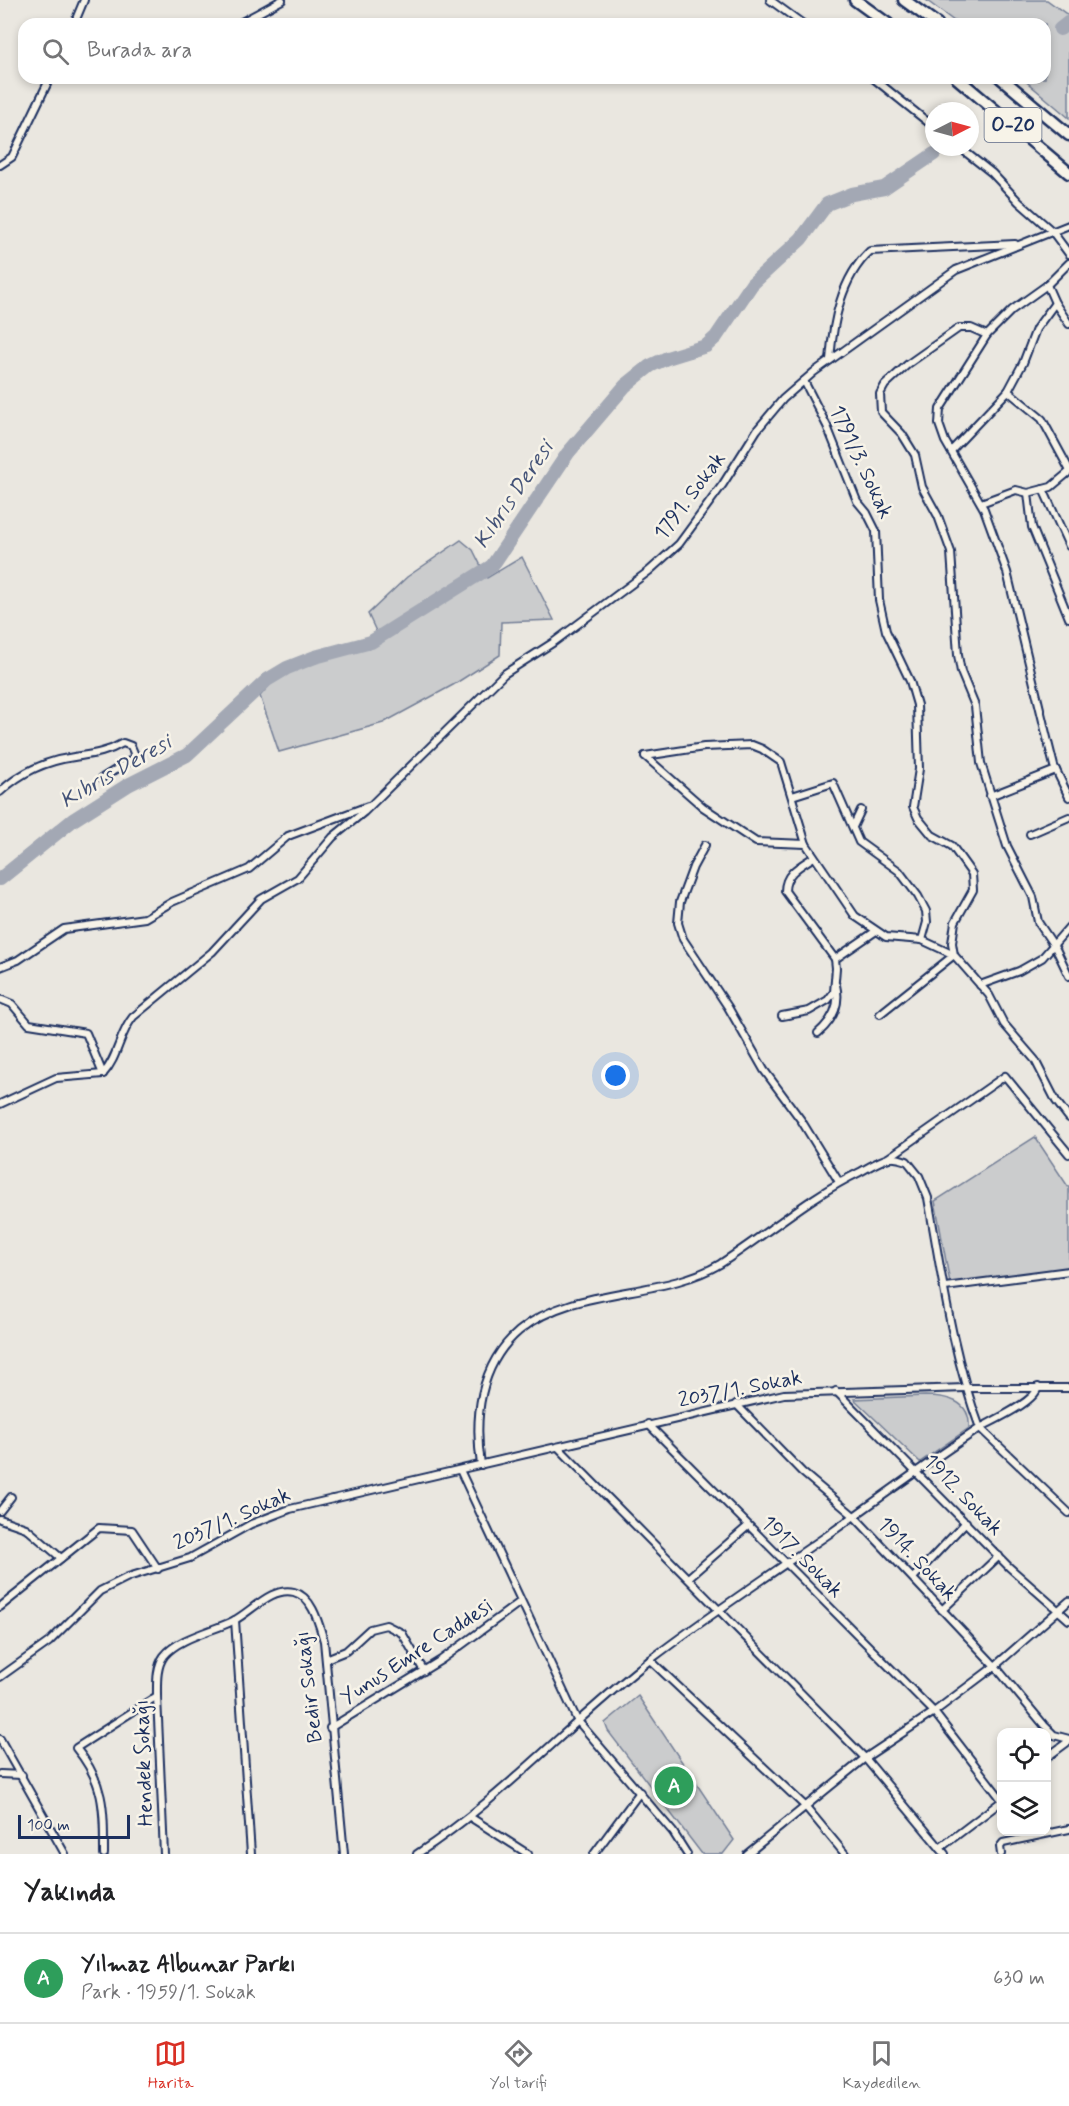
<!DOCTYPE html>
<html lang="tr">
<meta charset="utf-8">
<style>
:root{--surface:#fff;--page:#f6f6f6;--text:#202124;--muted:#757577;--line:#e0e0e0;--accent:#d93025}
body{margin:0;font-family:Mynerve,sans-serif;background:var(--page);color:var(--text)}
.controls{position:absolute;right:18px;bottom:18px;display:grid;overflow:hidden;border-radius:12px;box-shadow:0 3px 9px #0003}
.controls button{width:54px;height:54px;display:grid;place-items:center;padding:0;border:0;border-bottom:2px solid var(--line);background:var(--surface);color:var(--text);font:30px sans-serif}
.compass{position:absolute;left:925px;top:102px;width:54px;height:54px;border-radius:50%;background:var(--surface);box-shadow:0 3px 9px #0003;rotate:84deg}
.scale{position:absolute;left:18px;bottom:15px;width:112px;box-sizing:border-box;padding-left:6px;border:3px solid #1b2f5e;border-top:0;font-size:16px;line-height:21px;white-space:nowrap;color:#1b2f5e;-webkit-text-stroke:4px #f7f3e8;paint-order:stroke}
.you{position:absolute;left:616px;top:1076px;width:21px;height:21px;margin:-15px;border:4px solid #fff;border-radius:50%;background:#1a73e8;box-shadow:0 0 0 9px #1a73e833}
.badge{display:grid;place-items:center;width:39px;height:39px;border-radius:50%;background:var(--accent);color:#fff;font-size:20px;font-weight:700}
.pin{position:absolute;translate:-50% -50%;border:3px solid #fff;box-shadow:0 2px 6px #0006}
.list{margin:0;padding:0;list-style:none}
h2{display:flex;justify-content:space-between;align-items:center;height:78px;margin:0;padding:0 24px;font-size:26px}
h2 small{font-size:20px;font-weight:400;color:var(--muted)}
.list li{display:grid;grid-template-columns:39px 1fr auto;gap:18px;align-items:center;box-sizing:border-box;height:90px;padding:0 24px;border-top:2px solid var(--line)}
.list b{display:block;font-size:22px;white-space:nowrap}
.list p{margin:0;font-size:20px;white-space:nowrap;color:var(--muted)}
.list em{font-size:20px;font-style:normal;color:var(--muted)}
.icon{flex:none;width:33px;height:33px;fill:none;stroke:currentColor;stroke-width:2;stroke-linecap:round;stroke-linejoin:round}
.map{position:relative;flex:none;width:1069px;height:1854px;overflow:hidden}
.search{position:absolute;background:var(--surface);box-shadow:0 3px 9px #0003;left:18px;right:18px;top:18px;height:66px;display:flex;align-items:center;gap:15px;box-sizing:border-box;padding:0 21px;border-radius:18px;color:var(--muted);font-size:22px}
.sheet{height:168px;background:var(--surface)}
nav{display:flex;justify-content:space-around;align-items:center;box-sizing:border-box;height:84px;border-top:2px solid var(--line);background:var(--surface);font-size:16px;color:var(--muted)}
nav a{display:grid;justify-items:center;gap:3px}
nav .on{color:var(--accent)}
.map>svg:first-child{display:block}
</style>
<div class="map">
<svg width="1069" height="1854" viewBox="0 0 1069 1854">
<rect width="100%" height="100%" fill="#eae7e0"/>
<filter id="ink" filterUnits="userSpaceOnUse"><feTurbulence type="fractalNoise" baseFrequency=".0167" numOctaves="2"/><feDisplacementMap in="SourceGraphic" scale="12" xChannelSelector="R" yChannelSelector="G"/><feConvolveMatrix kernelMatrix="1 2 1 2 8 2 1 2 1" color-interpolation-filters="sRGB"/></filter>
<g filter="url(#ink)">
<g fill="#cbcccd" stroke="#737e96" stroke-width="1.5">
<path d="M926 0H1047L1069 16V118L1022 78H1045V24H958Z"/>
<path d="M461 540 473 550 487 578 522 557 554 620 501 622 500 655 453 685 383 723 279 752 260 696 278 676 380 640 368 614 407 577Z"/>
<path d="M1035 1137 1069 1188V1268L950 1283 935 1201Z"/>
<path d="M925 1396C946 1396 971 1400 969 1428L920 1462 854 1399Z"/>
<path d="M638 1696 734 1840 723 1854H702L608 1731 605 1723Z"/>
</g>
<g fill="none" stroke-linecap="round" stroke-linejoin="round">
<g stroke="#a3a8b4" stroke-width="14">
<path d="M1060 29 1069 22"/>
<path d="M0 879 73 820 128 785 187 755 267 680 287 668 315 657 371 642 492 566 568 453 625 386 650 366 667 358 706 346 716 337 752 284 801 239 827 204 852 194 884 188 934 154"/>
</g>
<g stroke="#1b2f5e" stroke-width="10">
<g id="street">
<path d="M770 0 803 24"/>
<path d="M74 24 84 0"/>
<path d="M238 24 282 0"/>
<path d="M873 78 934 127"/>
<path d="M959 147 992 173 1019 202 1052 231 1069 254"/>
<path d="M0 165 12 157 50 78"/>
<path d="M1069 263 1047 285 1012 310 987 335 940 409 939 424 945 441 984 509 1007 572 1048 742 1054 766 1069 797"/>
<path d="M1047 285 1055 303 1069 324"/>
<path d="M987 335 971 328H959L908 364 885 385 880 394 881 412 902 434 915 455 922 487 938 516 951 552 958 655 961 672 975 706 981 763 1007 846 1033 897 1038 922 1056 949 1069 976"/>
<path d="M830 360C833 322 841 278 870 251L1015 244"/>
<path d="M804 381 827 426 857 501 867 513 876 531 879 600 886 631 910 681 917 705 919 769 913 807 918 818 932 835 952 846 972 874 973 890 955 922 952 943 954 955"/>
<path d="M1008 391 1042 419 1069 469"/>
<path d="M951 451 1008 391 1023 363 1036 329 1055 303"/>
<path d="M1043 489 1069 546"/>
<path d="M1028 493 1032 527 1069 618"/>
<path d="M981 503 1016 490 1028 493 1051 487 1069 472"/>
<path d="M645 756 704 747 752 745 762 749 781 762 806 844 855 916 886 937 922 940 954 955 989 995 1004 1024 1035 1060 1056 1101 1069 1118"/>
<path d="M645 756 703 807 756 842 806 844"/>
<path d="M0 792C21 772 45 761 74 757 93 754 106 753 123 743L131 746 134 753 133 759 102 778"/>
<path d="M792 796 833 783 859 842 899 871 918 896 926 911 927 922 922 940"/>
<path d="M990 796 1056 770"/>
<path d="M853 827 861 810"/>
<path d="M1030 834 1069 817"/>
<path d="M705 845 693 867 680 902 678 923 683 939 728 1007 764 1070 801 1120 839 1182"/>
<path d="M835 959 876 931"/>
<path d="M0 967 18 960 64 929 145 918 172 902 249 869 288 836 368 806"/>
<path d="M980 985 1019 971 1042 958 1069 927"/>
<path d="M0 999 12 1004 29 1024 86 1033 103 1074"/>
<path d="M880 1014 954 955"/>
<path d="M782 1016 809 1011 828 1000 834 992 836 968 835 959 785 891C785 873 800 866 814 857"/>
<path d="M818 1033C833 1020 841 1005 836 985"/>
<path d="M0 1104 56 1078 103 1074C118 1058 119 1034 133 1017L212 952 261 899 298 878 333 837 364 812 504 674 554 642 649 571 679 544 723 484 757 430 783 399 814 372 956 270 1069 225"/>
<path d="M888 1158 1005 1076 1069 1154"/>
<path d="M945 1287 1069 1271"/>
<path d="M1038 1387C1035 1402 994 1420 980 1428L1069 1513"/>
<path d="M836 1391 1009 1567 1069 1620"/>
<path d="M736 1404 802 1472 854 1516 995 1666 1044 1725 1054 1735 1069 1739"/>
<path d="M648 1424 934 1712 1002 1800"/>
<path d="M558 1447 865 1758 945 1854"/>
<path d="M460 1470 577 1720 673 1832 687 1854"/>
<path d="M0 1511 11 1497"/>
<path d="M0 1519 26 1528 61 1558"/>
<path d="M688 1578 748 1526"/>
<path d="M913 1578 966 1522"/>
<path d="M0 1607 99 1528 132 1530 158 1569"/>
<path d="M942 1610 999 1556"/>
<path d="M235 1620 251 1854"/>
<path d="M326 1659 346 1651 370 1629 386 1625 402 1633 424 1671"/>
<path d="M650 1660 806 1807 845 1854"/>
<path d="M0 1677 49 1642 100 1591 128 1577 190 1558 251 1524 290 1509 784 1394 965 1388H1069"/>
<path d="M330 1728 441 1660 520 1602"/>
<path d="M0 1739 65 1854"/>
<path d="M1046 1758 1069 1741"/>
<path d="M0 1774 22 1775"/>
<path d="M470 1817 528 1854"/>
<path d="M1027 1832 1031 1837 1069 1829"/>
<path d="M940 1848 1002 1801"/>
<path d="M104 1854C104 1810 105 1783 76 1748L157 1696"/>
<path d="M164 1854 157 1696C157 1683 156 1667 164 1656 178 1638 213 1631 233 1621 251 1612 272 1586 294 1592 313 1597 319 1625 324 1641L344 1854"/>
<path d="M417 1854C502 1799 570 1722 650 1660 709 1615 771 1574 832 1532 881 1497 930 1461 980 1428 952 1354 942 1276 928 1198L919 1176 907 1161C901 1159 895 1157 889 1158 880 1160 869 1167 860 1172 810 1196 767 1234 720 1264 662 1299 574 1285 519 1331 479 1365 474 1418 481 1465"/>
<path d="M594 1854 640 1792"/>
<path d="M747 1854 865 1758 934 1712 995 1666 1069 1601"/>
<path d="M1001 1854 1000 1847 1003 1843 1031 1837"/>
</g>
</g>
<g stroke="#1b2f5e" stroke-width="15">
<g id="highway">
<path d="M855 0 888 24"/>
<path d="M904 0 937 24"/>
<path d="M957 78 1069 173"/>
<path d="M1001 78 1069 135"/>
</g>
</g>
<use href="#street" stroke="#f7f3e8" stroke-width="6"/>
<use href="#highway" stroke="#f7f3e8" stroke-width="10"/>
</g>
</g>
<g text-anchor="middle" dominant-baseline="central" stroke-width="5" stroke-linejoin="round" paint-order="stroke">
<rect fill="#f7f3e8" stroke="#5d6a87" stroke-width="1.5" x="984.5" y="108" width="57" height="34" rx="4.5"/>
<g font-size="20" font-weight="bold" fill="#1b2f5e">
<text x="1013" y="125">O-20</text>
</g>
<g font-size="21" fill="#1b2f5e" stroke="#f7f3e8">
<text transform="translate(861 462) rotate(65)">1791/3. Sokak</text>
<text transform="translate(690 496) rotate(-53)">1791. Sokak</text>
<text transform="translate(740 1389) rotate(-11)">2037/1. Sokak</text>
<text transform="translate(963 1495) rotate(46)">1912. Sokak</text>
<text transform="translate(232 1519) rotate(-24)">2037/1. Sokak</text>
<text transform="translate(802 1557) rotate(45)">1917. Sokak</text>
<text transform="translate(917 1559) rotate(47)">1914. Sokak</text>
<text transform="translate(417 1652) rotate(-33)">Yunus Emre Caddesi</text>
<text transform="translate(309 1687) rotate(-97)">Bedir Sokağı</text>
<text transform="translate(144 1763) rotate(-92)">Hendek Sokağı</text>
</g>
<g font-size="22" font-style="italic" fill="#445378" stroke="#f7f3e8">
<text transform="translate(514 495) rotate(-56)">Kıbrıs Deresi</text>
<text transform="translate(116 772) rotate(-30)">Kıbrıs Deresi</text>
</g>
</g>
</svg>
<div class="controls">
<button><svg class="icon" aria-label="locate" viewBox="0 0 24 24"><circle cx="12" cy="12" r="6"/><path d="M12 2v4M12 18v4M2 12h4M18 12h4"/></svg></button>
<button><svg class="icon" aria-label="layers" viewBox="0 0 24 24"><path d="M12 4l9 5-9 5-9-5zM3 14l9 5 9-5"/></svg></button>
</div>
<svg class="compass" viewBox="-18 -18 36 36"><path d="M0-13l5 13h-10z" fill="#e53935"/><path d="M0 13l5-13h-10z" fill="#757577"/></svg>
<div class="scale">100 m</div>
<div class="you"></div>
<div class="pin badge" style="left:674px;top:1786px;background:#2e9e5b">A</div>
<div class="search"><svg class="icon" aria-label="search" viewBox="0 0 24 24"><circle cx="10" cy="10" r="6"/><path d="M15 15l6 6"/></svg>Burada ara</div>
</div>
<section class="sheet">
<h2>Yakında<small></small></h2>
<ul class="list">
<li><span class="badge" style="background:#2e9e5b">A</span><div><b>Yılmaz Albunar Parkı</b><p>Park · 1959/1. Sokak</p></div><em>630 m</em></li>
</ul>
</section>
<nav>
<a class="on"><svg class="icon" aria-label="map" viewBox="0 0 24 24"><path d="M3 6l6-2 6 2 6-2v14l-6 2-6-2-6 2zM9 4v14M15 6v14"/></svg>Harita</a>
<a><svg class="icon" aria-label="directions" viewBox="0 0 24 24"><path d="M12 3l9 9-9 9-9-9zM9 14v-3h6M13 9l2 2-2 2"/></svg>Yol tarifi</a>
<a><svg class="icon" aria-label="saved" viewBox="0 0 24 24"><path d="M7 4h10v16l-5-4-5 4z"/></svg>Kaydedilen</a>
</nav>
